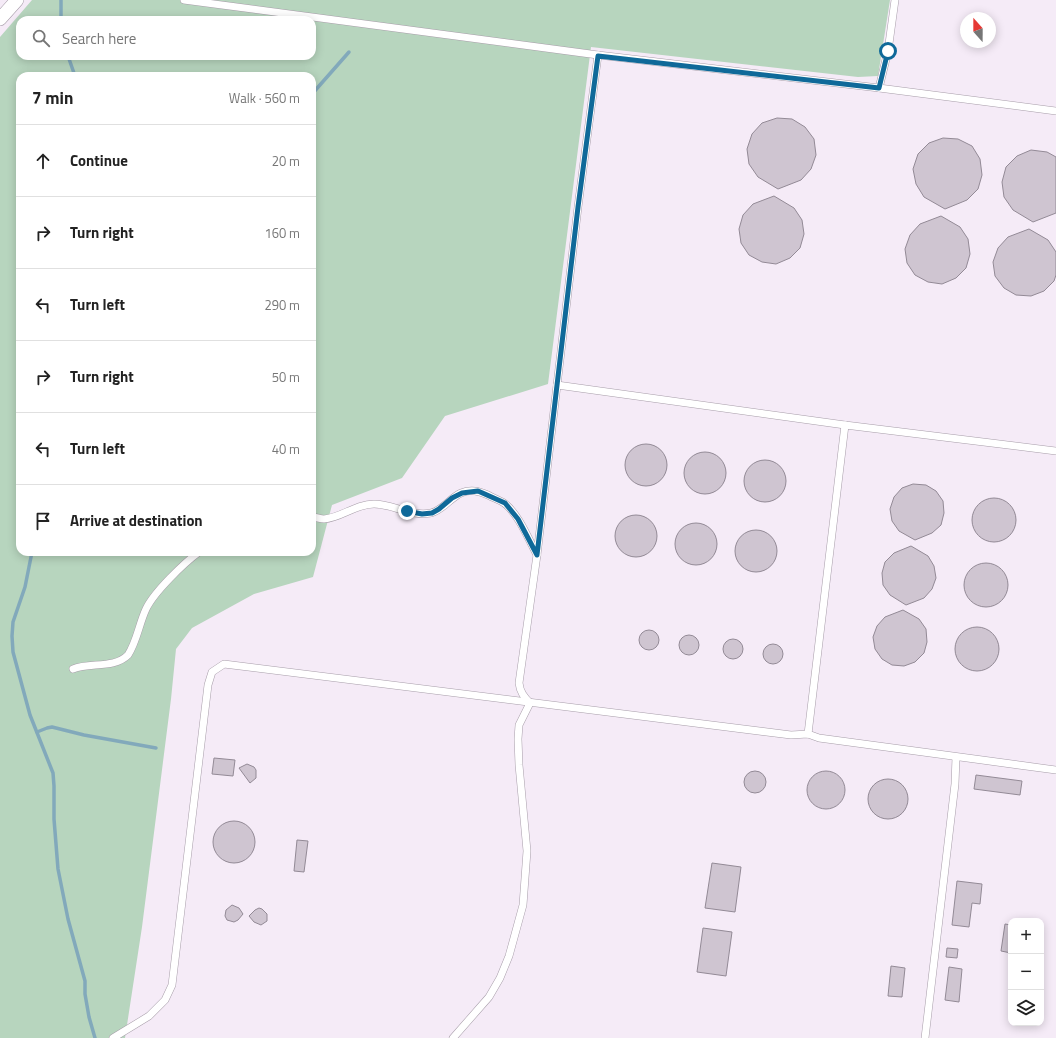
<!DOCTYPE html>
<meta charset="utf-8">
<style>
:root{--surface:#fff;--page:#f6f6f6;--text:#222;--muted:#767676;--line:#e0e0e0}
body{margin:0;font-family:"Titillium Web",sans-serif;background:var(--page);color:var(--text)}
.controls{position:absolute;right:12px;bottom:12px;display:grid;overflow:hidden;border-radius:8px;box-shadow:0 2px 10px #0003}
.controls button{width:36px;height:36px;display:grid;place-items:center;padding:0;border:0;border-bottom:1px solid var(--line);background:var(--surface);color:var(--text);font:20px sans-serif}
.compass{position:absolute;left:960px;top:12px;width:36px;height:36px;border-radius:50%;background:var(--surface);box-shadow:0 2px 10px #0003;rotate:339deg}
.stop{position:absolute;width:12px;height:12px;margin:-9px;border:3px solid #0f6999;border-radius:50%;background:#fff}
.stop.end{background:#0f6999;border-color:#fff;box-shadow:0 1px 4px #0008}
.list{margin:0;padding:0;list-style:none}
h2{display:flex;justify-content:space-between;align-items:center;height:52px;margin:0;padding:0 16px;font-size:17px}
h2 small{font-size:13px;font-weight:400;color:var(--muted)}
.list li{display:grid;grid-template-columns:26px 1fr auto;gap:12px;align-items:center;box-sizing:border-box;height:72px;padding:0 16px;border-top:1px solid var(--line)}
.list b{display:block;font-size:15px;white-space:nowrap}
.list em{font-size:13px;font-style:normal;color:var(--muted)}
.icon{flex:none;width:22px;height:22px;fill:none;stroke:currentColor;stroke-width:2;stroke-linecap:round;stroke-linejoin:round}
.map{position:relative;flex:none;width:1056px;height:1038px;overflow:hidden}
.search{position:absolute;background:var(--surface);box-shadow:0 2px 10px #0003;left:16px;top:16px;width:300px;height:44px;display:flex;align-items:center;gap:10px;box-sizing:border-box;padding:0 14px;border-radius:12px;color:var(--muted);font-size:15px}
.panel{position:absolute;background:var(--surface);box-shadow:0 2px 10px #0003;left:16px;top:72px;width:300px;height:484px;border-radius:12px}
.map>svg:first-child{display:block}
</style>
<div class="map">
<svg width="1056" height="1038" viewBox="0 0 1056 1038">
<rect width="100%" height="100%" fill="#f5ebf7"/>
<path fill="#b7d5be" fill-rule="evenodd" d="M32 0H890L878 76 858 77 591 47 548 384 445 416 402 478 332 505 313 577 254 594 192 628 176 649 171 699 142 927 125 1038H0V37ZM20 20H312V56H20ZM20 76H312V552H20Z"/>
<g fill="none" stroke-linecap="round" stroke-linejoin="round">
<g stroke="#82a9bb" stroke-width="3.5">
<path d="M61 20V0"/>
<path d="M68 56 75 76"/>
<path d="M312 94 349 52"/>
<path d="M32 552 25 587 13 622 12 636 13 652 30 715 53 773 54 786V819L58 869 68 919 85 981V994L89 1017 95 1038"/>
<path d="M37 732 47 728 52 727 84 735 156 748"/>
</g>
</g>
<g fill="#cfc5d1" stroke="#938a96">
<path d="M777 118 792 119 805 127 814 139 816 155 811 169 801 180 778 189 758 177 749 164 747 149 752 134 762 123Z"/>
<path d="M943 138 958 139 972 146 980 159 982 175 978 189 967 200 945 209 924 197 916 184 913 169 918 154 929 143Z"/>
<path d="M1031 150 1047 152 1056 157V213L1033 222 1013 210 1004 197 1002 182 1006 167 1017 156Z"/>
<path d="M774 196 794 208 802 220 804 234 800 248 790 258 776 264 762 262 749 255 741 243 739 229 743 215 753 204Z"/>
<path d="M941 216 960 227 968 239 970 254 966 268 956 278 942 284 928 282 915 275 907 263 905 249 910 235 920 224Z"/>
<path d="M1029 229 1048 240 1056 252V275L1054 281 1044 291 1031 296 1016 295 1004 288 995 276 993 262 998 248 1008 237Z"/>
<circle cx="646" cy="465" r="21"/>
<circle cx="705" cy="473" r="21"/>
<circle cx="765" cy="481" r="21"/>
<path d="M913 484 926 485 936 491 943 501 944 513 941 525 932 533 915 540 899 531 892 521 890 509 894 497 902 488Z"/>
<circle cx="994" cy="520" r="22"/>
<circle cx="636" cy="536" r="21"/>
<circle cx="696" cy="544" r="21"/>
<circle cx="756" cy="551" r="21"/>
<path d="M911 546 928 556 934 566 936 578 932 589 924 598 906 605 890 595 883 585 882 573 885 562 894 553Z"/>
<circle cx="986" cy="585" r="22"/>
<path d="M903 610 919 619 926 629 927 642 924 653 915 662 904 666 892 665 882 659 875 649 873 637 877 626 885 617Z"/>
<circle cx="977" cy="649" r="22"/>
<circle cx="649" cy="640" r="10"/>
<circle cx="689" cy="645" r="10"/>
<circle cx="733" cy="649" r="10"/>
<circle cx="773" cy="654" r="10"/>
<path d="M214 758 235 760 233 776 212 774Z"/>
<path d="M247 764 254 767 256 770V778L250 783 239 768Z"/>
<circle cx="755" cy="782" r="11"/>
<circle cx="826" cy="790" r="19"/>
<path d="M976 775 1022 781 1020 795 974 789Z"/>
<circle cx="888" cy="799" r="20"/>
<circle cx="234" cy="842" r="21"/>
<path d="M297 840 308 841 304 872 294 871Z"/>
<path d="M712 863 741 867 735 912 705 908Z"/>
<path d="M957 881 982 884 980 904 972 903 969 927 952 925Z"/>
<path d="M232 905 239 908 243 914 238 920 234 922 227 920 225 916 226 910Z"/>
<path d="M259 908 262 909 267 914V921L261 925 254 922 249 916 255 910Z"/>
<path d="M1005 924 1011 925V953L1001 951Z"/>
<path d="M703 928 732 932 726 976 697 972Z"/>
<path d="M947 948 958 949 957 958 946 957Z"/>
<path d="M891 966 905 968 902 997 888 996Z"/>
<path d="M949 967 962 969 959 1002 945 1000Z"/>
</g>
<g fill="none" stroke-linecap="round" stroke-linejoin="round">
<g stroke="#a79da9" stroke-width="8">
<g id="service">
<path d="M184 0 598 55 879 88 1056 111"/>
<path d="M879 88 888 51 895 0"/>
<path d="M557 385 845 425 1056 451"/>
<path d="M312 517C316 517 320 519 324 519 341 518 355 504 374 504 393 504 411 517 431 513 443 510 450 498 461 493 471 489 479 491 488 495 493 498 500 500 504 503 518 513 529 540 537 555"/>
<path d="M73 669C90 662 114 669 128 655 137 641 139 624 146 609 154 592 184 563 199 552"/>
<path d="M808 734 845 425"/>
<path d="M113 1038 149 1016 165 1000 172 985 208 685 212 672 224 664 791 735 808 734 819 738 1056 770"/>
<path d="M453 1038 489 997 500 978 509 956 523 905 527 851 519 765 518 739 519 725 530 703C524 697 520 692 519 683L537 555 578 207 598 55"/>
<path d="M925 1038 955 784 956 757"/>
</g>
</g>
<g stroke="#a79da9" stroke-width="14">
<path id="minor" d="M0 19 17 0"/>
</g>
<use href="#service" stroke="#fff" stroke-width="7"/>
<use href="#minor" stroke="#fff" stroke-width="13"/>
</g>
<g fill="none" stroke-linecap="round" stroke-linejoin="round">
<path stroke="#0f6999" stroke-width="5" d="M407 511 422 514 432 513 439 509 452 498 462 493 478 491 505 503 518 519 537 555 578 207 598 56 879 88 888 51"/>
</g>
</svg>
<div class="controls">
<button>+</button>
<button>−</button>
<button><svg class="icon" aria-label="layers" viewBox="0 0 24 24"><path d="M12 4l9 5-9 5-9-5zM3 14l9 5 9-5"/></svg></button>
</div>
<svg class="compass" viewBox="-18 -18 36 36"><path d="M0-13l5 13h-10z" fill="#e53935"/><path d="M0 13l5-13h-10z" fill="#767676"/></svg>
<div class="stop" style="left:888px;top:51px"></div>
<div class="stop end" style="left:407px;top:511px"></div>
<div class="search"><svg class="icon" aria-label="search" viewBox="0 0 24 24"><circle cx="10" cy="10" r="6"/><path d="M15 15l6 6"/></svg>Search here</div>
<section class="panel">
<h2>7 min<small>Walk · 560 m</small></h2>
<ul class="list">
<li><svg class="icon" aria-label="ahead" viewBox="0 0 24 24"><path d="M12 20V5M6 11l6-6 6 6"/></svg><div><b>Continue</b></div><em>20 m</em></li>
<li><svg class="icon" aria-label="right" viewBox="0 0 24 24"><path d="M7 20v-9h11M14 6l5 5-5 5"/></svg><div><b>Turn right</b></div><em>160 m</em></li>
<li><svg class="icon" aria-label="left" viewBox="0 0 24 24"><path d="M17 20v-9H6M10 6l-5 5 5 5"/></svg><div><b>Turn left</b></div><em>290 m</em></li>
<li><svg class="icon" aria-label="right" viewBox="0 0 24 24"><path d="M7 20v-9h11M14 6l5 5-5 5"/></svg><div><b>Turn right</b></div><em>50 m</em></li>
<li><svg class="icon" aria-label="left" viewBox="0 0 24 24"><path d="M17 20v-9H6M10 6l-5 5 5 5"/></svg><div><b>Turn left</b></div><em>40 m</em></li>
<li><svg class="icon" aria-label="arrive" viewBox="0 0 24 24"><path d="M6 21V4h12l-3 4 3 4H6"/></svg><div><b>Arrive at destination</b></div></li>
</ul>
</section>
</div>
